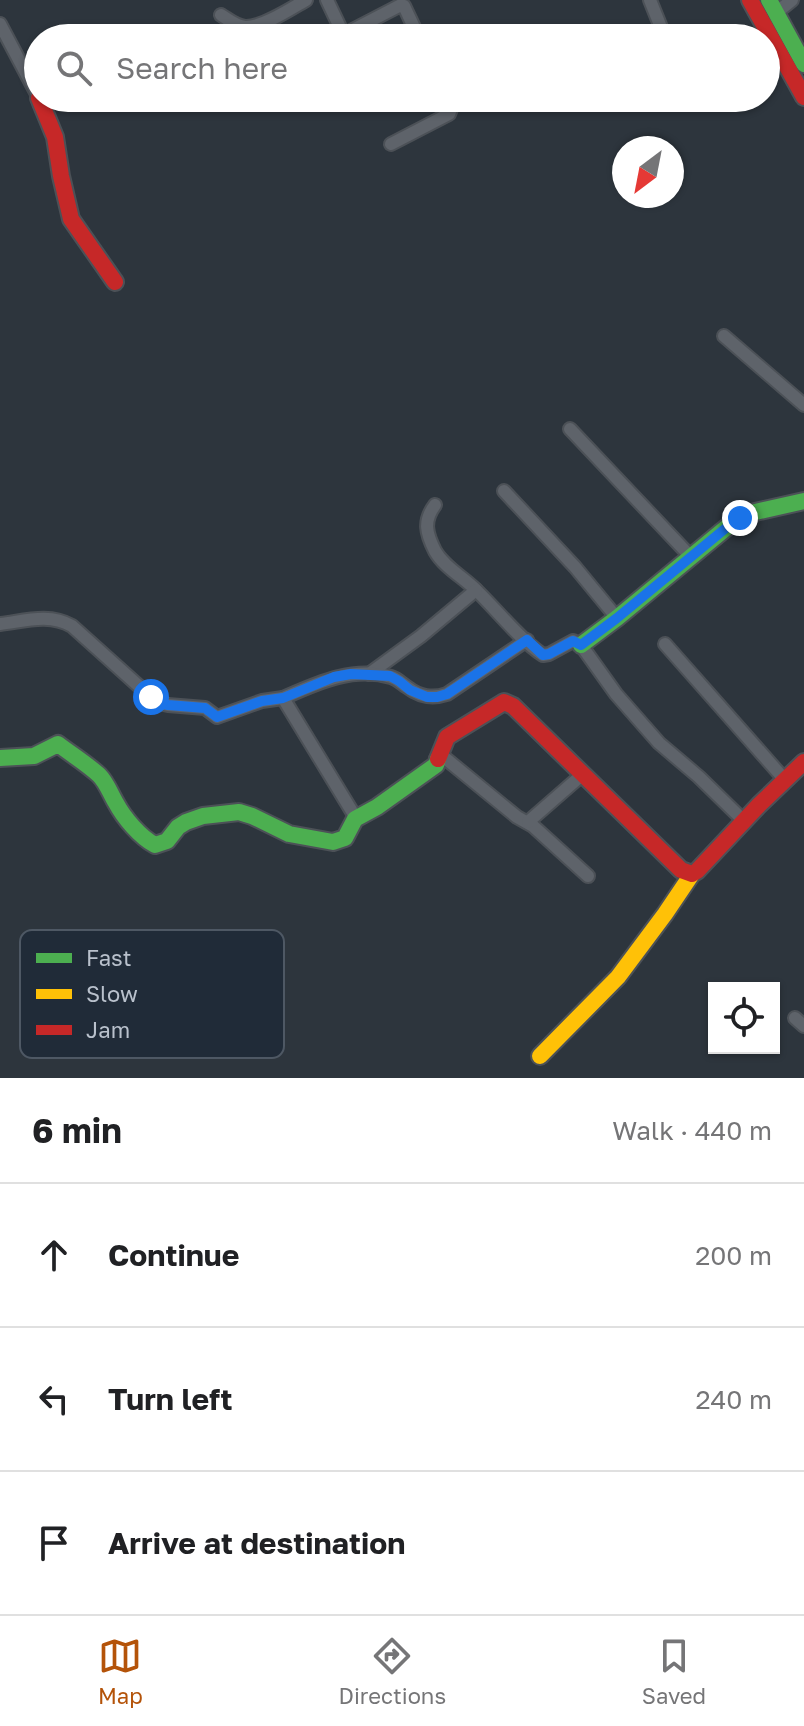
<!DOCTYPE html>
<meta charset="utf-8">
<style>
:root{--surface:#fff;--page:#f6f6f6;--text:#202124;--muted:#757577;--line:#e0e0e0;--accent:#b45309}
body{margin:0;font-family:"Golos Text",sans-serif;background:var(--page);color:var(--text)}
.controls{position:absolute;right:24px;bottom:24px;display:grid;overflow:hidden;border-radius:0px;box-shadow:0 2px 6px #0004}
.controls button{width:72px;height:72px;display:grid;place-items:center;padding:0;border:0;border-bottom:2px solid var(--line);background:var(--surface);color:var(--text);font:40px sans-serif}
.compass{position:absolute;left:612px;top:136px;width:72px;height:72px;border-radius:50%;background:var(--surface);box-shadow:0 2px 6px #0004;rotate:212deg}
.stop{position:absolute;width:24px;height:24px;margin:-18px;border:6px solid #1a73e8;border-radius:50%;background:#fff}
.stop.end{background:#1a73e8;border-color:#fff;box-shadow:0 2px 8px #0008}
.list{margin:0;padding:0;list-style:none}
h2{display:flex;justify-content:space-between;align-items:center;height:104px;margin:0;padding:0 32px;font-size:34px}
h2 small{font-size:26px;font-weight:400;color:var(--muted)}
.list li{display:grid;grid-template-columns:52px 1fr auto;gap:24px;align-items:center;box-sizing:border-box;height:144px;padding:0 32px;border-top:2px solid var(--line)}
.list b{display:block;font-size:30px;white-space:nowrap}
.list em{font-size:26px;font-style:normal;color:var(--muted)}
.icon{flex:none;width:44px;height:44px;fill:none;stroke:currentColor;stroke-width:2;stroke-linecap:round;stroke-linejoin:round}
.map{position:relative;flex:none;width:804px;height:1078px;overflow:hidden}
.search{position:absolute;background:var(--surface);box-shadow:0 2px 6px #0004;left:24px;right:24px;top:24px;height:88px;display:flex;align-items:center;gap:20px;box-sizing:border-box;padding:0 28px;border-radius:44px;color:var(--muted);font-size:30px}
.sheet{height:536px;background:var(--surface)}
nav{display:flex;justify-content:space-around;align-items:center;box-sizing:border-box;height:112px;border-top:2px solid var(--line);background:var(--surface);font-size:22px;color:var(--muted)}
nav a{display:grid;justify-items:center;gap:4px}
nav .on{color:var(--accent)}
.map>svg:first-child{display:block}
</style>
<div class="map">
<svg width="804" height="1078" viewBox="0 0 804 1078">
<rect width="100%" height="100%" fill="#2d353d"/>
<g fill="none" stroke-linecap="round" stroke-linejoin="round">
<g stroke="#4c5157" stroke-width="16">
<g id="street">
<path d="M327 0 345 38"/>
<path d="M650 0 664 35"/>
<path d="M776 13 792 0"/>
<path d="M221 15C229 20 236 26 245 27 262 28 292 8 306 0"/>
<path d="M0 24 38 96"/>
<path d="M343 35 401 5 404 6 419 38"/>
<path d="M766 68 782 57"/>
<path d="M656 98 659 100 666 98"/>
<path d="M631 100 635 98"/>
<path d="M391 144 449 114 451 109 447 98"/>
<path d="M724 336 804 405"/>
<path d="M570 429 691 557"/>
<path d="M504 491 575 567 617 618"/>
<path d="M435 505C423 521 426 533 435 551 444 567 463 577 476 590 496 609 520 640 543 655L549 654 573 641 581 645 616 694 659 743 699 777 744 821"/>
<path d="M0 624C25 621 49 613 72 626L151 697 159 703 168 705 205 708 217 717 262 701 283 698"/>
<path d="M665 644 785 780"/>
<path d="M369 674 421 636 476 590"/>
<path d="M440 754 517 817 533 826 588 876"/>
<path d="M356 818 283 698C317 683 353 666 391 677 398 679 402 684 407 687 420 697 432 699 447 694L527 640"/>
<path d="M528 822 583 774"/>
<path d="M795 1018 804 1026"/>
</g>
</g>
<g stroke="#4c5157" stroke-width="20">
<g id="fast">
<path d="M769 0 804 64"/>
<path d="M581 645 617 618 732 523 755 512 804 501"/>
<path d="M0 758 34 756 58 744C71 754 87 764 99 775 107 783 110 793 116 803 124 818 140 837 155 845L167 841 178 827 186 822 203 816 239 812 252 816 289 834 333 842 345 838 355 819 377 807 436 765 438 759"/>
</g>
</g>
<g stroke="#4c5157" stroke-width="20">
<path id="slow" d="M540 1056 618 977 665 914 692 874"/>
</g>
<g stroke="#4c5157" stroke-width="20">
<g id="jam">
<path d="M750 0 804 97"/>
<path d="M39 98 55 137 61 176 71 219 115 282"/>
<path d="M438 759 447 737 504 702 513 706 681 870 692 874 697 871 759 805 804 762"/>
</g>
</g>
<use href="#street" stroke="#5e636a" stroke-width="12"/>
<use href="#fast" stroke="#4caf50" stroke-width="16"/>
<use href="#slow" stroke="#ffc107" stroke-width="16"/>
<use href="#jam" stroke="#c62828" stroke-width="16"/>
</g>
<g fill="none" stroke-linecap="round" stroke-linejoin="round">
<path stroke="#1a73e8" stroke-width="10" d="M151 697 159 703 168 705 205 708 217 717 262 701 283 698 334 677 351 674 390 676 399 681 410 690 427 697H437L447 694 527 640 543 655 549 654 573 641 581 645 617 618 732 523 740 518"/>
</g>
<rect x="20" y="930" width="264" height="128" rx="12" fill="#202b38" stroke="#4e5864" stroke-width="2"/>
<rect x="36" y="953" width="36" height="10" fill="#4caf50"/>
<rect x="36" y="989" width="36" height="10" fill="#ffc107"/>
<rect x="36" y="1025" width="36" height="10" fill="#c62828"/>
<g font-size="22" fill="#b9c1cc">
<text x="86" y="966">Fast</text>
<text x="86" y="1002">Slow</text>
<text x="86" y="1038">Jam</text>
</g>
</svg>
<div class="controls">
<button><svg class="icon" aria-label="locate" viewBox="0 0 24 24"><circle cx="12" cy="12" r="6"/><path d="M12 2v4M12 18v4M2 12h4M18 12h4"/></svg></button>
</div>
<svg class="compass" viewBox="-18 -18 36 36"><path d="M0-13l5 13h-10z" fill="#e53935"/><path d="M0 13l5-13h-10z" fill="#757577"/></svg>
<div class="stop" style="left:151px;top:697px"></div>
<div class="stop end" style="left:740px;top:518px"></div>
<div class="search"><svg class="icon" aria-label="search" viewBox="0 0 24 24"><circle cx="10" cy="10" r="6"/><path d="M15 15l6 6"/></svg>Search here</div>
</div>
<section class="sheet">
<h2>6 min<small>Walk · 440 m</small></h2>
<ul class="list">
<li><svg class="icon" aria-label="ahead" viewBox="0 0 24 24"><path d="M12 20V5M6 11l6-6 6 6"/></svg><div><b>Continue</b></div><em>200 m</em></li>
<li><svg class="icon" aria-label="left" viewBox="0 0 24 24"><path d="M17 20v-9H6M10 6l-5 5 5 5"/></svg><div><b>Turn left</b></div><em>240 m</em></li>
<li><svg class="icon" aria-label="arrive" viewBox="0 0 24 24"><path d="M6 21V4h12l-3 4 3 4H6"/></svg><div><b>Arrive at destination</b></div></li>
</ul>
</section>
<nav>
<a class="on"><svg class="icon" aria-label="map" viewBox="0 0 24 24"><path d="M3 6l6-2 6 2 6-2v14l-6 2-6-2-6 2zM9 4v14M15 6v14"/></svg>Map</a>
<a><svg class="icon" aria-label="directions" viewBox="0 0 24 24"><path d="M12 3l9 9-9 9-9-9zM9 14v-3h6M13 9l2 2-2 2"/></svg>Directions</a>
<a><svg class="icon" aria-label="saved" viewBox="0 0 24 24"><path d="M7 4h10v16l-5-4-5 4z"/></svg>Saved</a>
</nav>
